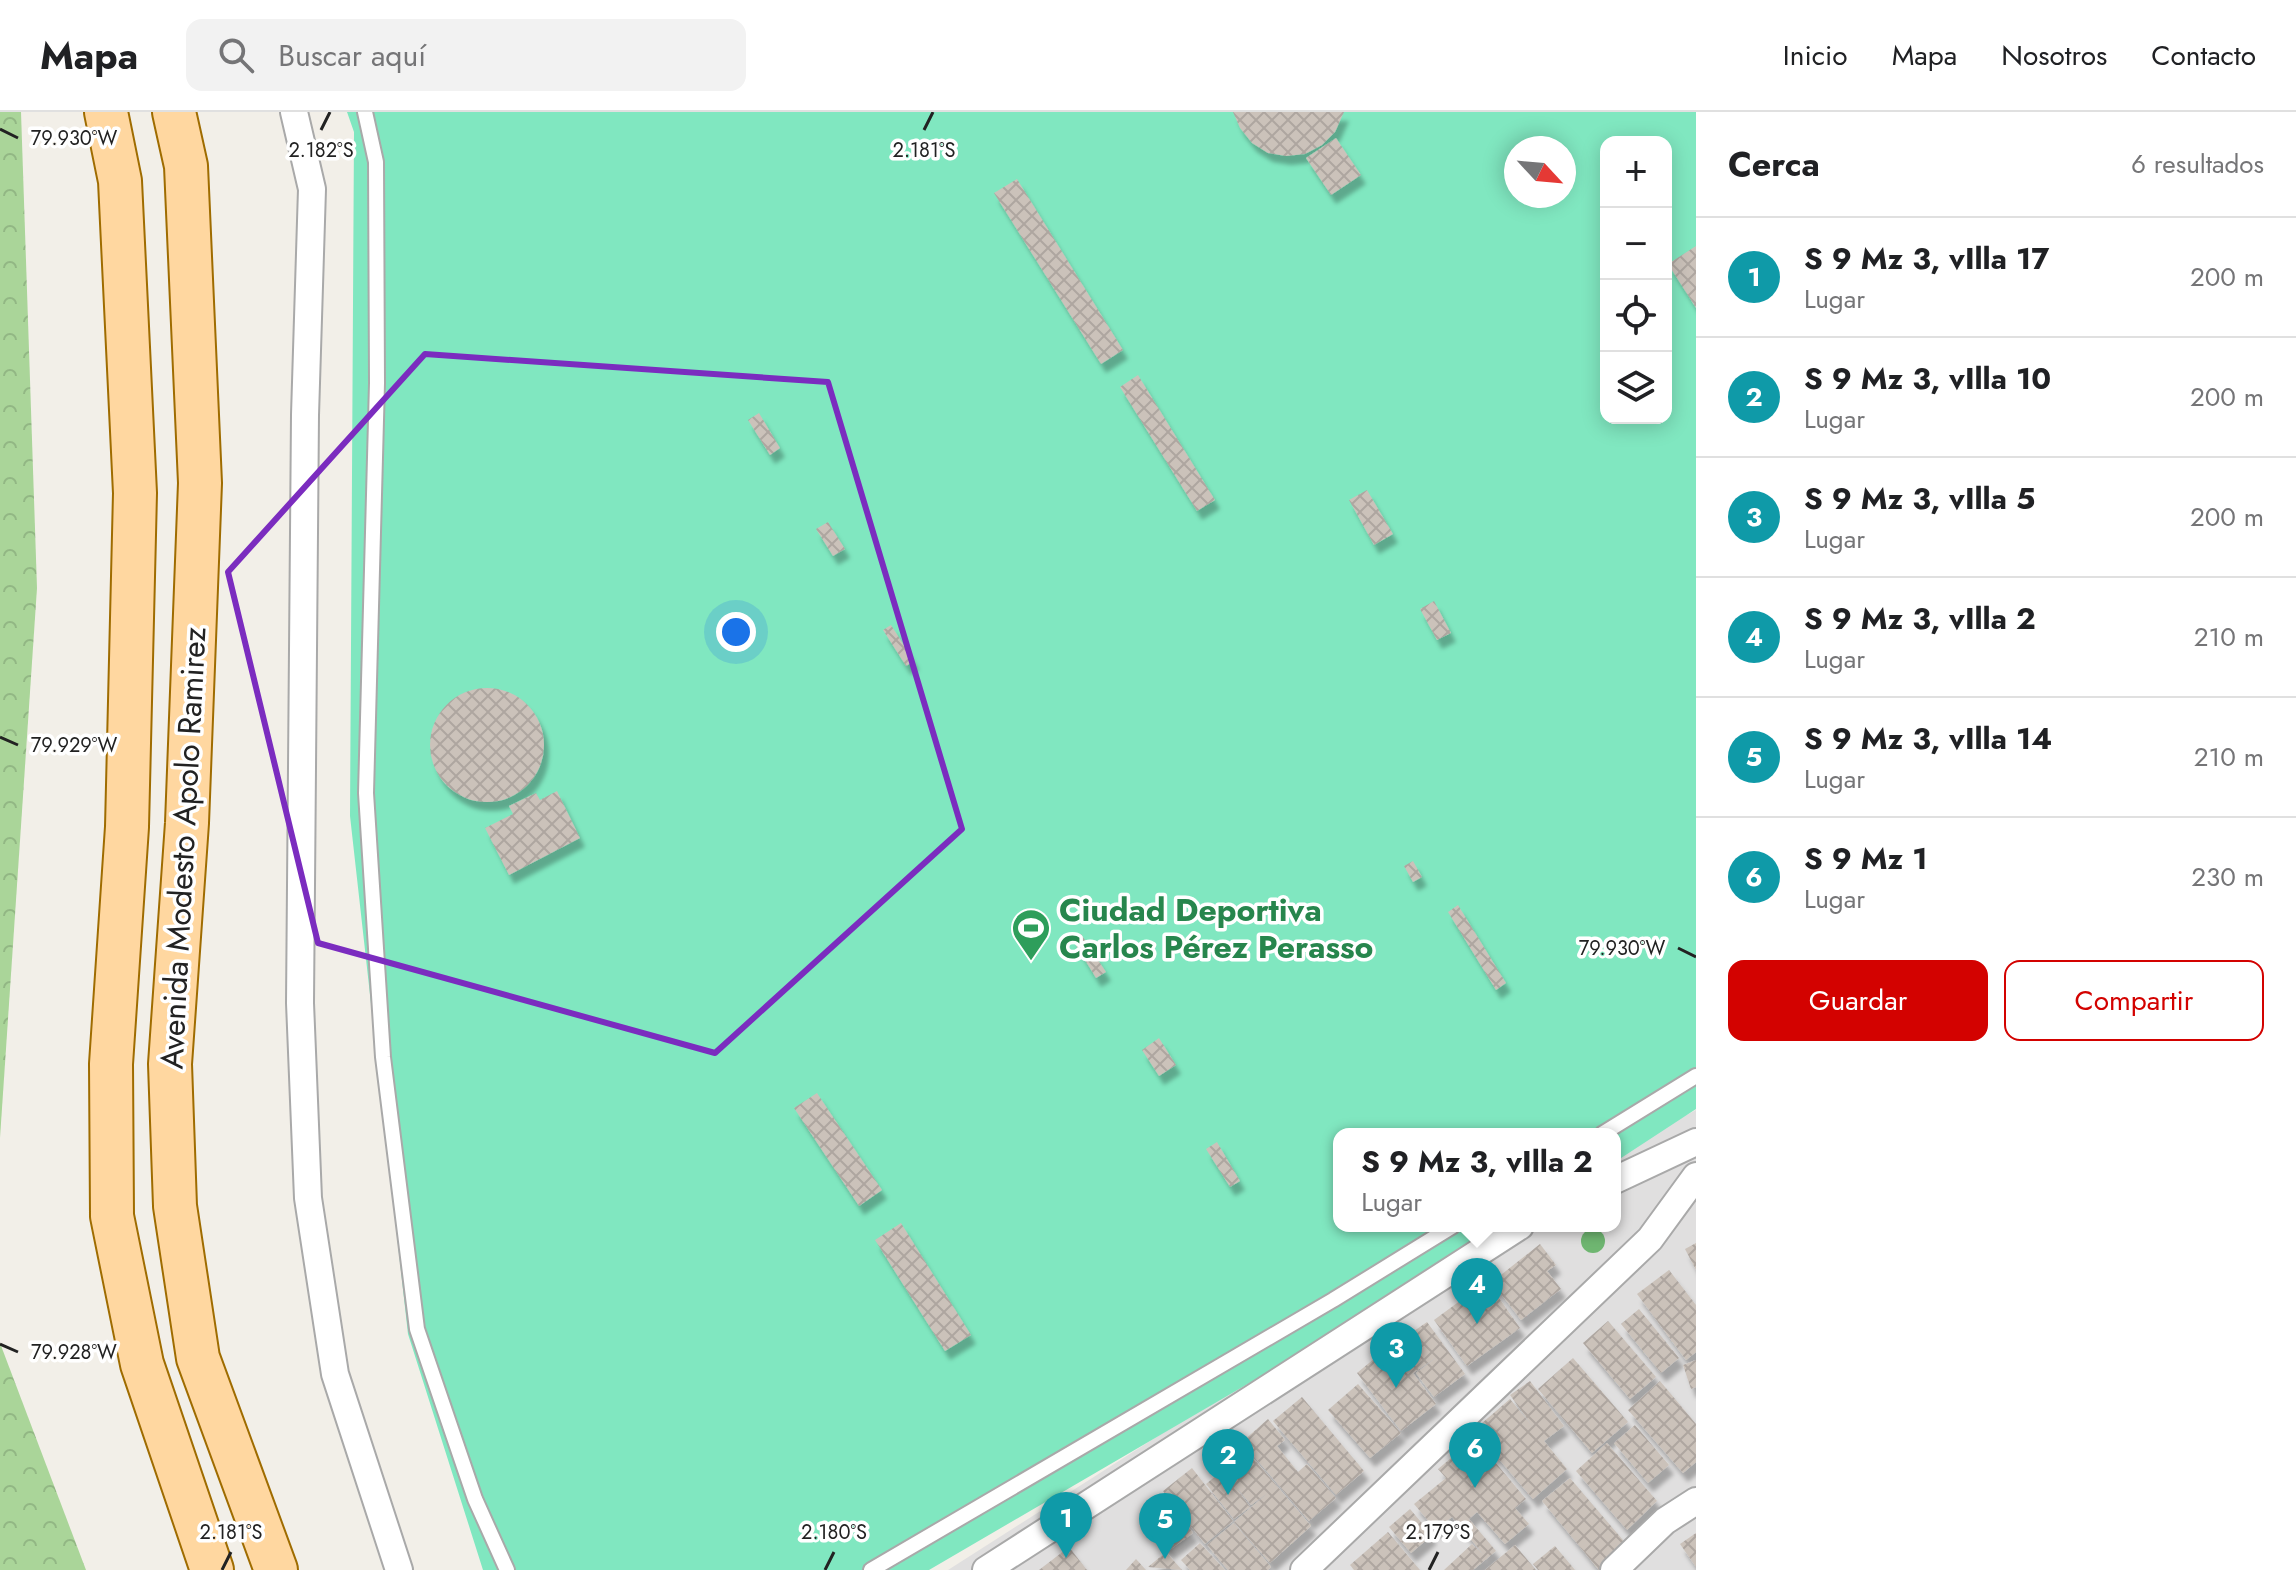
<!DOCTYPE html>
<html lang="es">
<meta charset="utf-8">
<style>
:root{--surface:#fff;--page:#f2f2f2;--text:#202124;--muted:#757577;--line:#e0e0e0;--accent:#d30200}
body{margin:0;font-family:Jost,sans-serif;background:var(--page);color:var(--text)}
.controls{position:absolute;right:24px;top:24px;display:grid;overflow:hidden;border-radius:16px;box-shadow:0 4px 20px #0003}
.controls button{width:72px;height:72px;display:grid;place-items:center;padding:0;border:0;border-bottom:2px solid var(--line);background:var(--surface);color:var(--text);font:40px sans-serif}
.compass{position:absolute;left:1504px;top:24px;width:72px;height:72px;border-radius:50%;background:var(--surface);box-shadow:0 4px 20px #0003;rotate:116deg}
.you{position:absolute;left:736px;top:520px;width:28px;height:28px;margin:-20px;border:6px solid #fff;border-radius:50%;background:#1a73e8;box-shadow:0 0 0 12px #1a73e833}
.badge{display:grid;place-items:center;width:52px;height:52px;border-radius:50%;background:var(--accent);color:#fff;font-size:26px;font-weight:700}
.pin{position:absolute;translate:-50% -66px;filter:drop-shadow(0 2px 4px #0008)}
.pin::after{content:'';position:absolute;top:42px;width:28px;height:24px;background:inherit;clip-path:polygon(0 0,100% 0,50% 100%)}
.popup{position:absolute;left:1333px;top:1016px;width:288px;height:104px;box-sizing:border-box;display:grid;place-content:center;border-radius:16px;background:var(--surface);filter:drop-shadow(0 2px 6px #0005);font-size:26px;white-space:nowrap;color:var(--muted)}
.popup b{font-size:30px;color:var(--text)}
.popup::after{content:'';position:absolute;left:50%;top:100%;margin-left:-16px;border:16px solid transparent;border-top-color:var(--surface)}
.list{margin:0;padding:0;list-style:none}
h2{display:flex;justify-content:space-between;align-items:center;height:104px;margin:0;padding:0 32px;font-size:34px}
h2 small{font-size:26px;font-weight:400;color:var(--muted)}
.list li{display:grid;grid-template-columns:52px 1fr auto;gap:24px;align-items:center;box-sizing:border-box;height:120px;padding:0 32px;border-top:2px solid var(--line)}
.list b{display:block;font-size:30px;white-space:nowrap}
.list p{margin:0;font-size:26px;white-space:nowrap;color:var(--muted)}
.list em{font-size:26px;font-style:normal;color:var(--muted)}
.actions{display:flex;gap:16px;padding:24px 32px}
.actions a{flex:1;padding:18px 0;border:2px solid var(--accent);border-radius:16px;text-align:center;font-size:28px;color:var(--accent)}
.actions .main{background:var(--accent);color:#fff}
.icon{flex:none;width:44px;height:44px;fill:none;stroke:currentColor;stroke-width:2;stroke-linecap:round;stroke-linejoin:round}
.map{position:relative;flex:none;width:1696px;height:1458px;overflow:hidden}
header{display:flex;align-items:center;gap:48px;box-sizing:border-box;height:112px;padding:0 40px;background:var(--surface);border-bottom:2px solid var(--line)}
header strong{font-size:38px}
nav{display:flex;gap:44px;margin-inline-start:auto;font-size:28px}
.search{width:560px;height:72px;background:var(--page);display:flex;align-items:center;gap:20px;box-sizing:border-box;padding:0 28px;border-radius:16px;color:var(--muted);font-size:30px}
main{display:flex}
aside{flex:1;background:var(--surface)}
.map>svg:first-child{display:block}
</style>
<header>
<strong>Mapa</strong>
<div class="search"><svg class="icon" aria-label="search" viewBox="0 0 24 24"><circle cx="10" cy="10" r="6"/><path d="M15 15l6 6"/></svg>Buscar aquí</div>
<nav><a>Inicio</a><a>Mapa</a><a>Nosotros</a><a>Contacto</a></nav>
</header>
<main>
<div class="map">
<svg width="1696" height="1458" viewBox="0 0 1696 1458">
<defs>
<pattern id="forest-crowns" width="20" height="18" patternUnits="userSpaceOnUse" patternTransform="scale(2)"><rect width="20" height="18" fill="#aad599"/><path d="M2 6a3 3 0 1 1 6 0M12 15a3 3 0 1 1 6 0" fill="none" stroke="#92b784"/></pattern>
<pattern id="building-cross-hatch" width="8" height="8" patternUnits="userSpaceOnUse" patternTransform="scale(2)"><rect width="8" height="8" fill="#cbc2ba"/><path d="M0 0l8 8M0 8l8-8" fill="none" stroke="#aea6a0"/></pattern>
<filter id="shadow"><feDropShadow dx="5" dy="9" stdDeviation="2" flood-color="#0004"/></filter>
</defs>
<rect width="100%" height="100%" fill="#f2efe8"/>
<path fill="#e0dfdf" d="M1696 998V1458H948L1487 1114H1615V1041Z"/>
<g fill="url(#forest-crowns)">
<path d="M0 0H21L37 476 0 1026Z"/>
<path d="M0 1231 86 1458H0Z"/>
</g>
<path fill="#80e7c0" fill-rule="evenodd" d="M347 0H1696V997L1615 1050V1022H1339V1114H1518L929 1458H483L408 1222 350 704 354 20ZM1606 30H1666V306H1606ZM1516 36H1564V84H1516Z"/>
<g fill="url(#building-cross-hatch)" filter="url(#shadow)">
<path d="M1233 0H1344L1335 20 1322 33 1305 42 1286 44 1268 41 1252 31 1240 16Z"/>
<path d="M1336 26 1361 63 1331 83 1306 46Z"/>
<path d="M1017 67 1123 238 1101 252 994 81Z"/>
<path d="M1696 134V196L1668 152Z"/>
<path d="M1138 263 1215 388 1197 399 1120 275Z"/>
<path d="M759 301 780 336 770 343 748 308Z"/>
<path d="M1367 378 1393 422 1374 433 1349 388Z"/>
<path d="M828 410 845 437 833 444 816 417Z"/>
<path d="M1434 489 1451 521 1437 528 1420 497Z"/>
<path d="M891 513 914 549 906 554 883 518Z"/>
<circle cx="487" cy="633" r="57"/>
<path d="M557 679 580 726 509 763 485 716 513 702 509 694 536 681 540 688Z"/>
<path d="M1413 749 1422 765 1413 770 1404 754Z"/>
<path d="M1458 793 1506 871 1496 878 1448 800Z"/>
<path d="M1081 822 1106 860 1096 866 1072 827Z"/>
<path d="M1159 926 1176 953 1159 964 1142 938Z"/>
<path d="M817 981 882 1078 859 1094 794 996Z"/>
<path d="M1217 1030 1240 1069 1230 1075 1206 1037Z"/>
<path d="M901 1111 971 1223 945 1239 875 1128Z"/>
<path d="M1696 1131V1158L1685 1137Z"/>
<path d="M1540 1132 1556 1153 1547 1159 1561 1177 1521 1208 1492 1170Z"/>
<path d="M1669 1158 1696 1193V1240L1686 1248 1637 1182Z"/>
<path d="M1487 1169 1520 1216 1467 1254 1434 1208Z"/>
<path d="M1639 1197 1679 1246 1661 1261 1621 1212Z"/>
<path d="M1608 1209 1656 1265 1630 1287 1583 1231Z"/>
<path d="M1427 1210 1465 1262 1434 1285 1416 1261 1437 1245 1413 1261 1436 1292 1401 1319 1357 1261 1375 1246 1385 1259 1401 1246 1410 1259 1394 1233Z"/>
<path d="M1573 1246 1628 1310 1592 1341 1538 1277Z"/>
<path d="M1696 1248V1275L1691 1277 1683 1253Z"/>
<path d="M1530 1269 1564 1314 1544 1329 1567 1357 1533 1387 1474 1318 1510 1287 1533 1315 1510 1283Z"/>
<path d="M1660 1269 1696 1312V1350L1683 1361 1628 1298Z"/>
<path d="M1358 1272 1401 1321 1370 1346 1328 1298Z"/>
<path d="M1302 1285 1364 1359 1336 1383 1273 1309Z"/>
<path d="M1268 1307 1285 1328 1277 1334 1298 1360 1307 1352 1336 1386 1309 1409 1242 1330Z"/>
<path d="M1635 1313 1669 1353 1648 1371 1614 1331Z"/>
<path d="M1475 1326 1526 1387 1515 1396 1529 1412 1505 1432 1477 1400 1469 1407 1496 1439 1473 1458H1444L1472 1432 1484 1443 1452 1405 1436 1418 1414 1392 1446 1366 1438 1357Z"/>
<path d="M1607 1331 1657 1389 1627 1418 1576 1359Z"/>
<path d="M1243 1334 1311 1414 1270 1451 1234 1410 1269 1380 1251 1393 1233 1371 1250 1395 1234 1407 1206 1372 1223 1358 1219 1353Z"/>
<path d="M1192 1356 1233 1409 1205 1432 1163 1379Z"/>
<path d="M1570 1366 1628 1434 1599 1458 1542 1389Z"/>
<path d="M1410 1397 1432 1423 1411 1441 1389 1415Z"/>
<path d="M1178 1400 1193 1421 1168 1439 1153 1419Z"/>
<path d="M1234 1411 1271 1455 1268 1458H1228L1207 1433Z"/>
<path d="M1388 1420 1420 1458H1354L1350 1453Z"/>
<path d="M1696 1421V1455L1680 1432Z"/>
<path d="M1200 1431 1225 1458H1190L1181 1448Z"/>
<path d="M1515 1433 1536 1458H1485Z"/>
<path d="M1555 1434 1575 1458H1538L1533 1452Z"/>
<path d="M1069 1435 1087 1458H1039Z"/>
<path d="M1166 1440 1182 1458 1148 1455Z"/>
<path d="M1136 1447 1146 1458H1126Z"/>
</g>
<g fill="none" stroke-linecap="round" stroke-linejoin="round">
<g stroke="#a9a9a9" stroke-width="18">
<g id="service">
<path d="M365 0 376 50 377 271 366 681 383 945 417 1217 475 1387 507 1458"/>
<path d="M1602 1022 1696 964"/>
<path d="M871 1458 1333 1188 1453 1114"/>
</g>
</g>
<g stroke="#a9a9a9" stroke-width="30">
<g id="minor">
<path d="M294 0 312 77 305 303 300 891 308 1086 335 1262 399 1458"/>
<path d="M1615 1068 1696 1030"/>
<path d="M986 1458 1520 1114"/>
<path d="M1304 1458 1650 1127 1696 1064"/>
<path d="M1614 1458 1665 1409 1696 1389"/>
</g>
</g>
<g stroke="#9f6c00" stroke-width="46">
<g id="primary">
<path d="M106 0 120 69 135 381 127 715 111 952 112 1104 142 1252 212 1458"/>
<path d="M174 0 186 54 200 371 187 711 170 952 175 1094 198 1246 276 1458"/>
</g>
</g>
<use href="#service" stroke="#fff" stroke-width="14"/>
<use href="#minor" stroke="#fff" stroke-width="26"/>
<use href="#primary" stroke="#ffd7a0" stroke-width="42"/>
</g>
<circle fill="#6fb671" cx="1593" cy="1129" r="12"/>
<path fill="none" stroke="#7b2cbf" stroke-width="6" stroke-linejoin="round" d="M425 242 828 270 962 717 715 941 318 831 228 460Z"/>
<path fill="none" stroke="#222" stroke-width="3" d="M0 17 18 26M321 18 330 0M924 18 933 0M0 625 18 633M1678 836 1696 845M0 1232 18 1240M222 1458 231 1440M825 1458 834 1440M1429 1458 1438 1440"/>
<defs>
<g id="stadium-pin" transform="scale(2)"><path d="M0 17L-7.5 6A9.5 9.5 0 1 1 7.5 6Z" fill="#2e9e5b" stroke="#fff"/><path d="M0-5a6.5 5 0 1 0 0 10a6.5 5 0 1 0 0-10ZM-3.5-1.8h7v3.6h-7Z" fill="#fff"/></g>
</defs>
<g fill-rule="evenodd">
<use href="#stadium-pin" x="1031" y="816"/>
</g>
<g text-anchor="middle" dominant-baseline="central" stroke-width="7" stroke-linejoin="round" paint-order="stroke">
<g font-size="32" fill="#222" stroke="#fff">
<text transform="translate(183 736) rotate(-87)">Avenida Modesto Apolo Ramirez</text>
</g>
<g font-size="32" font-weight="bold" fill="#27864d" stroke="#fff" text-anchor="start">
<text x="1059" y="798">Ciudad Deportiva<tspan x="1059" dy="37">Carlos Pérez Perasso</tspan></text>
</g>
</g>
<g font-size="20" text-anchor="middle" fill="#222" stroke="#fff" stroke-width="7" stroke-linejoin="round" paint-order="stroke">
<text x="74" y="33">79.930°W</text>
<text x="924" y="45">2.181°S</text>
<text x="321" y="45">2.182°S</text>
<text x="74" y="640">79.929°W</text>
<text x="1622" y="843">79.930°W</text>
<text x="74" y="1247">79.928°W</text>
<text x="231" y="1427">2.181°S</text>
<text x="834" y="1427">2.180°S</text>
<text x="1438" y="1427">2.179°S</text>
</g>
</svg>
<div class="controls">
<button>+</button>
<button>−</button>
<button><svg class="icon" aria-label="locate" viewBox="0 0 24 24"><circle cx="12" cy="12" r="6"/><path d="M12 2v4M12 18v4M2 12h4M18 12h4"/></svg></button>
<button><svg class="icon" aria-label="layers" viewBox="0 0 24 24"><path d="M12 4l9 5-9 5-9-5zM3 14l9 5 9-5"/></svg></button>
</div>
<svg class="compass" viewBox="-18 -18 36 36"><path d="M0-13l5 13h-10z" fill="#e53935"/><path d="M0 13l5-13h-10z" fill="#757577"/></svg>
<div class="you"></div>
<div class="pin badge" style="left:1066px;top:1446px;background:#0f9aa8">1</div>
<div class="pin badge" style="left:1228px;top:1383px;background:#0f9aa8">2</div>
<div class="pin badge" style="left:1396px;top:1276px;background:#0f9aa8">3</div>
<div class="pin badge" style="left:1477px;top:1212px;background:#0f9aa8">4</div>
<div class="popup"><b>S 9 Mz 3, vIlla 2</b>Lugar</div>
<div class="pin badge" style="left:1165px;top:1447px;background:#0f9aa8">5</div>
<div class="pin badge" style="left:1475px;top:1376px;background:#0f9aa8">6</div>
</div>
<aside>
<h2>Cerca<small>6 resultados</small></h2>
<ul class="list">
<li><span class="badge" style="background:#0f9aa8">1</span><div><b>S 9 Mz 3, vIlla 17</b><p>Lugar</p></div><em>200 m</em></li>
<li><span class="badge" style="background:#0f9aa8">2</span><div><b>S 9 Mz 3, vIlla 10</b><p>Lugar</p></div><em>200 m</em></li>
<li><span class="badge" style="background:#0f9aa8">3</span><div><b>S 9 Mz 3, vIlla 5</b><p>Lugar</p></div><em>200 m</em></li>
<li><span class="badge" style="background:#0f9aa8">4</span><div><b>S 9 Mz 3, vIlla 2</b><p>Lugar</p></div><em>210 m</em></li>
<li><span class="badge" style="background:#0f9aa8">5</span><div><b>S 9 Mz 3, vIlla 14</b><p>Lugar</p></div><em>210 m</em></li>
<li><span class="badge" style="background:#0f9aa8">6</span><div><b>S 9 Mz 1</b><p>Lugar</p></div><em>230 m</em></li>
</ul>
<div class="actions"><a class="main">Guardar</a><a>Compartir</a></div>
</aside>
</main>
